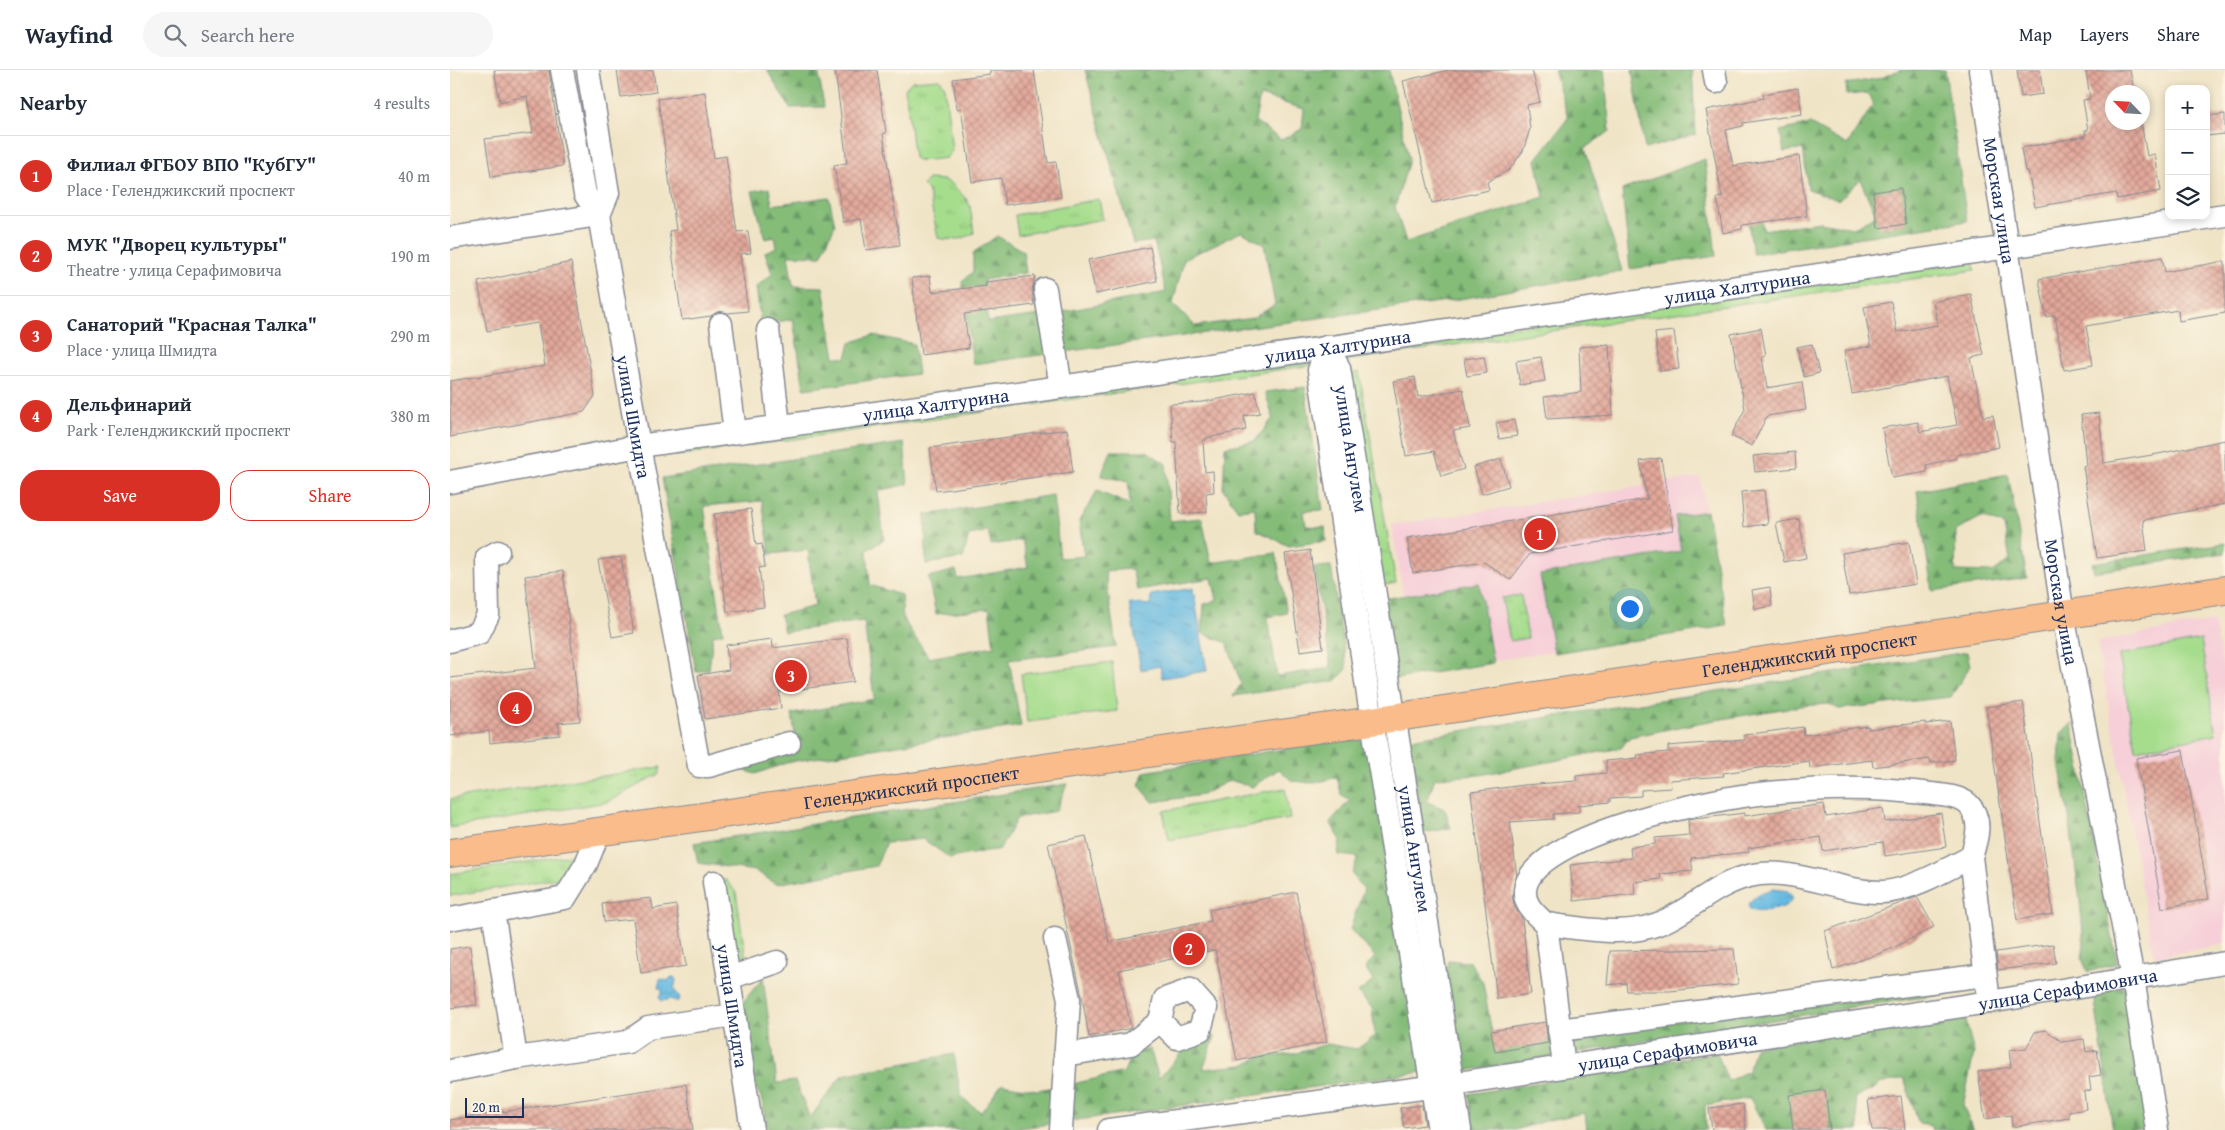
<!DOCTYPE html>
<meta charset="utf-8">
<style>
:root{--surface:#fff;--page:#f6f6f7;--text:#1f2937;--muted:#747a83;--line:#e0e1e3;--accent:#d93025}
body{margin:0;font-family:"Gentium Book Plus",serif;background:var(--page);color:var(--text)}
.controls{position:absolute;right:15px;top:15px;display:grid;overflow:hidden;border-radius:10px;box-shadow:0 2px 8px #0003}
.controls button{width:45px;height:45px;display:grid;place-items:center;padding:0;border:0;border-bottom:1px solid var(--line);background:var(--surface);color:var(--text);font:25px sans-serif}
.compass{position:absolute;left:1655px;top:15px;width:45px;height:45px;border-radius:50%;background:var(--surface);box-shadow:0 2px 8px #0003;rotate:295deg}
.scale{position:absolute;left:15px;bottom:12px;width:59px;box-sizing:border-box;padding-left:5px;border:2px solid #1b2f5e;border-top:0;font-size:14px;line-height:18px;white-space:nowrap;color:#1b2f5e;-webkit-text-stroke:4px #fcf5e5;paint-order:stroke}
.you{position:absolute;left:1179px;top:538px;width:18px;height:18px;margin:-12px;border:4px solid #fff;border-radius:50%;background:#1a73e8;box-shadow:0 0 0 8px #1a73e833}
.badge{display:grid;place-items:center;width:32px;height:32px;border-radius:50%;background:var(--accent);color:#fff;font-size:16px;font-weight:700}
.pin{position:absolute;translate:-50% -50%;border:2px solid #fff;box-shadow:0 1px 5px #0006}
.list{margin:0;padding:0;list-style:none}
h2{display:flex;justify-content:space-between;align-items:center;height:65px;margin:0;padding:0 20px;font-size:21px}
h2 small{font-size:16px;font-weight:400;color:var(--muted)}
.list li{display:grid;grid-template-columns:32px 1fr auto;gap:15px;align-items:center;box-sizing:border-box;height:80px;padding:0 20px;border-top:1px solid var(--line)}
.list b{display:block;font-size:19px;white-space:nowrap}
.list p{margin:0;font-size:16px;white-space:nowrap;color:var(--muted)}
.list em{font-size:16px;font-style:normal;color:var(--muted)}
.actions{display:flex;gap:10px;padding:15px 20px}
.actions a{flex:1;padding:11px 0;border:1px solid var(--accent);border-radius:20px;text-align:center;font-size:18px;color:var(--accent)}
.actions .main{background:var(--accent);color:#fff}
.icon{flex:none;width:28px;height:28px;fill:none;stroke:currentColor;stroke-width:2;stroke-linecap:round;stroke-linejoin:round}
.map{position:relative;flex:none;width:1775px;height:1060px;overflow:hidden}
header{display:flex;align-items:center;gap:30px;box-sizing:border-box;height:70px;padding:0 25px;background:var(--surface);border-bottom:1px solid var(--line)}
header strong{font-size:24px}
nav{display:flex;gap:28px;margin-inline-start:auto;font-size:18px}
.search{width:350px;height:45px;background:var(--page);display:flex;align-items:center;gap:12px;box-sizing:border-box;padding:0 18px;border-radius:28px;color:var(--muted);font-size:19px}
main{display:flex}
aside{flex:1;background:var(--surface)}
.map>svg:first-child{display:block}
</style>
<header>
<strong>Wayfind</strong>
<div class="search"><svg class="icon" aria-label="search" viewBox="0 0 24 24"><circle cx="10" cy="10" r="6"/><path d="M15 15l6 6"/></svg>Search here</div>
<nav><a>Map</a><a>Layers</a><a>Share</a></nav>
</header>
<main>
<aside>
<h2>Nearby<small>4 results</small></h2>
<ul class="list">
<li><span class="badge">1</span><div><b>Филиал ФГБОУ ВПО &quot;КубГУ&quot;</b><p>Place · Геленджикский проспект</p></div><em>40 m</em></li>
<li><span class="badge">2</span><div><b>МУК &quot;Дворец культуры&quot;</b><p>Theatre · улица Серафимовича</p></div><em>190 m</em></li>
<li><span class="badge">3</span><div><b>Санаторий &quot;Красная Талка&quot;</b><p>Place · улица Шмидта</p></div><em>290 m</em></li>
<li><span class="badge">4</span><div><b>Дельфинарий</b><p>Park · Геленджикский проспект</p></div><em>380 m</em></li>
</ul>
<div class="actions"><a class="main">Save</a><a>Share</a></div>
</aside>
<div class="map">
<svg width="1775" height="1060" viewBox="0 0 1775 1060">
<defs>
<pattern id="grass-tufts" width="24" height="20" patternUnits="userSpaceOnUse" patternTransform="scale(1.25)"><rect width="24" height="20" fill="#a6dd8d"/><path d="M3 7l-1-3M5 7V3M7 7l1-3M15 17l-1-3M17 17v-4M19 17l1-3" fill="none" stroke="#8ebe7c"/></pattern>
<pattern id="forest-firs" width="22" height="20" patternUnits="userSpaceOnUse" patternTransform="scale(1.25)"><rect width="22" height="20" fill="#84bc78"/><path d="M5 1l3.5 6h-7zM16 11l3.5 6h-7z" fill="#6b9966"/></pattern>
<pattern id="water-ripples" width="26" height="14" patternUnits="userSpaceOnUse" patternTransform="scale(1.25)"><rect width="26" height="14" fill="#65b9e1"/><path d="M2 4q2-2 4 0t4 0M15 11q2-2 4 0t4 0" fill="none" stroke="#5297ba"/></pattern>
<pattern id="building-cross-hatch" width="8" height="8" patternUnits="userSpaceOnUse" patternTransform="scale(1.25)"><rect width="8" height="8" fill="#e3a89a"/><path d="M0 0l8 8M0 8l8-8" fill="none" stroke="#b78981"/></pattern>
</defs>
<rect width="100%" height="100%" fill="#fcf5e5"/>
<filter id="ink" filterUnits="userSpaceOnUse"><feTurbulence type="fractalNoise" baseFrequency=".02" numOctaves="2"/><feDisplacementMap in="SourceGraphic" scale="10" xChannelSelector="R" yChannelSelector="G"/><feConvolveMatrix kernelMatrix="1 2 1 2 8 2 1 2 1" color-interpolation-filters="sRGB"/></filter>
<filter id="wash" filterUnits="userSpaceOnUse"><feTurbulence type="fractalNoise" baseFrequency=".0096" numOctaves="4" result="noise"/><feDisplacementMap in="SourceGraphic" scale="20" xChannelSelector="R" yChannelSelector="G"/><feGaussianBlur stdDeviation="1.12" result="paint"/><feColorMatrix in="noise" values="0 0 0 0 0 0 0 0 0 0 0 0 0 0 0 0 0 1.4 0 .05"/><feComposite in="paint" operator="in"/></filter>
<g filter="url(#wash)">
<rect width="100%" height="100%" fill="#f0e4c6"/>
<g fill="#f6cfd8">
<path d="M1250 407 1275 554 966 603 942 455Z"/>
<path d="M1764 551 1775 607V874L1704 887 1647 572Z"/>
</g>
<g fill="url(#grass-tufts)" stroke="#608676">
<path d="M490 9 495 17 502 81 496 88 470 91 464 88 455 19 462 11Z"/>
<path d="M478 109 494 110 502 114 517 130 520 136 524 163C512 170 500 171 488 168L478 120 473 115Z"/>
<path d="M649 129 653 149 568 165 565 145Z"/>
<path d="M1523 191 1525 200 893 291 887 283Z"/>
<path d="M869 285 863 295 553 339 556 331Z"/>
<path d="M909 302 946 513 930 516 896 304Z"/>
<path d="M526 335 533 342 226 386 225 379Z"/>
<path d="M1071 525 1078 568 1060 571 1052 528Z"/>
<path d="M211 697 209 704 157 732 0 758V729Z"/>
<path d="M835 718 840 749 719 770 713 741Z"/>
<path d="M135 783 110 808 0 826V804Z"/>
<path d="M275 809 286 822 296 890 287 893 273 812Z"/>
</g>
<g fill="url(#forest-firs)" stroke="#50766b" fill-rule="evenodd">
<path d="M317 0H368L374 37 340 38Z"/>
<path d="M635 0H939L959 90 945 137 956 172 1094 127 1086 90 1118 48 1104 0H1154L1160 61 1135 78 1172 201 1004 230 523 294 512 211 523 202V183L547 166 573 181 576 203 534 210 538 252 611 242 716 222 704 171 683 174ZM810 26 854 39 852 59 831 70 805 51ZM791 162 814 174 825 235 803 248 745 256 723 233 734 189Z"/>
<path d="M1182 0H1242L1246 64 1195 79Z"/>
<path d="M1450 0H1495L1517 151 1303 184 1294 127 1307 125 1313 160 1370 152 1403 158 1426 145 1410 110 1389 130 1358 119 1353 79 1334 82 1330 61 1360 54 1397 75 1423 35 1418 23 1397 25 1396 14 1431 8Z"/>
<path d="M1255 89 1266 186 1180 199 1172 120Z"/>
<path d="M319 118 322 135 379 127 385 155 371 186 338 185 343 216 373 217 385 287 396 288 400 273 423 265 464 274 468 304 354 319 343 249 311 255 306 217 322 204 315 182 327 177 325 167 315 169 302 121Z"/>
<path d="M855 317 873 440 854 441 856 456 875 457 876 471 839 476 806 460 805 438 788 440 773 419 775 377 805 371 823 348 815 322Z"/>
<path d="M454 373 458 414 428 421 434 470 417 480 420 515 451 525 453 549 479 588 544 576 539 539 486 544 478 507 506 500 508 509 578 497 572 470 541 475 538 461 519 465 513 488 476 494 475 445 603 425 610 488 634 486 629 451 647 421 680 435 678 411 651 406 661 381H697L716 394 720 451 752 448 761 493 826 483 837 543 818 547 827 606 881 598 864 497 881 496 897 599 886 611 783 626 791 614 777 573 752 563 754 534 767 530 762 508 687 520 682 499 655 501 666 577 559 590 571 656 339 692 305 704 281 696 347 678 342 644 424 629 414 551 334 562 330 545 365 536 358 480 320 484 312 431 254 436 273 563 263 565 259 599 246 602 212 408Z"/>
<path d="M1558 404 1577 508 1482 521 1467 421ZM1531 447 1554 455 1560 490 1543 502 1505 501 1506 461Z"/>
<path d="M1257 441 1277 556 1104 583 1090 505 1231 481 1225 446Z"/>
<path d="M1775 473V483L1644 502 1642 493Z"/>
<path d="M1029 513 1043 593 946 609 933 529Z"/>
<path d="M1517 582 1520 596 1501 627 1389 639 1379 634 1350 636 1254 652 1180 667 1171 678 1030 705 985 708 977 732 995 739 1001 758 973 763 959 669Z"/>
<path d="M1622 654 1667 893 1638 902 1632 889 1634 875 1630 831 1619 746 1609 693 1611 663Z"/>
<path d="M906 667 921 677 972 1002 556 1060H318L311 1027 299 1005 292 933 313 908 327 1013 345 1011 360 1048 392 1005 504 984 511 1027 531 1042 552 1014 587 1020 627 1013 674 1002 681 984 700 979 709 1008 752 960 765 967 753 999 793 995 811 987 843 984 877 974 907 979 925 966 922 938 908 923 923 911 915 898 925 887 900 859 914 819 902 804 908 787 888 785 890 769 880 752 900 730 892 726 887 707 865 713 842 711 829 699 802 717 780 710 752 725 703 732 689 715 694 702Z"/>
<path d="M617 714 606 741 567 748 550 779 500 788 473 769 436 773 426 796 326 814 306 801 248 793 244 773Z"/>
<path d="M998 890 1020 892 1033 913 1045 980 1126 963 1538 915 1511 922 1397 938 1008 1002 994 912Z"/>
<path d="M1675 916 1700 1060H1663L1644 924Z"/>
<path d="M1514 943 1524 983 1513 1036 1523 1060H1482L1481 1056 1469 1054 1454 1008 1429 1014 1423 1020 1405 1027 1409 1060H1316L1300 1028 1255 1036 1256 1060H1137L1135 1043 1098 1050 1065 1060H1015L1013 1050 1022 1045 1019 1024 1267 983 1278 1011 1298 1001 1305 977Z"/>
</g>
<g fill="#a6dd8d" stroke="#608676">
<path d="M1751 570 1766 664 1686 680 1669 585Z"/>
<path d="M662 592 667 641 577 652 571 604Z"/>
</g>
<g fill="url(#water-ripples)" stroke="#4074a0">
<path d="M743 518 757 601 712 608 710 596 691 600 679 533 700 535 701 525Z"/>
<path d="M1324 819 1338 821 1343 828C1337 841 1313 842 1300 840L1298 835C1305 824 1312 822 1324 819Z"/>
<path d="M224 907 226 910 224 919 230 928 227 932 221 929 211 931 209 927 212 923V919L208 918 210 909 218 911 220 908Z"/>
</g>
<g id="blocks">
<g fill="url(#building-cross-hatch)">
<path d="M44 0H99L113 96 41 107 35 69 83 63 77 26 50 32Z"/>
<path d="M167 0H203L206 22 171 27Z"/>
<path d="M385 0H427L436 63 433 64 450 175 416 180 411 149 393 152 384 95 397 93Z"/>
<path d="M540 0H584L598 93 606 92 611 127 555 135 551 108 522 112 511 38 507 39 503 9 540 4Z"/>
<path d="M998 0H1082L1090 32 1077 35 1080 59 1073 81 1059 100 1037 112 1039 120 982 133 953 11Z"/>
<path d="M1567 0H1590L1593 24 1571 27Z"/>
<path d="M1636 0H1680L1684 22H1662V52H1691L1697 86 1705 84 1711 121 1667 129 1666 123 1585 137 1578 101H1575L1571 78 1636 66 1635 60H1638L1633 30 1640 29Z"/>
<path d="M1348 18 1352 44 1293 53V56L1276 60 1283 96 1349 86 1357 146 1292 155V159L1273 163 1267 128 1272 127 1256 40 1314 28 1313 24Z"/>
<path d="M255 22 264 88 276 86 287 162 298 161 301 183 290 184 298 241 278 243 269 241 261 246 232 250 219 161 226 160 208 29Z"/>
<path d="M1775 44V64L1756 66V46Z"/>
<path d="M1451 118 1456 154 1428 158 1423 122Z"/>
<path d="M700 177 707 211 646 224 638 190Z"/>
<path d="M1712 187 1715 202 1775 191V243L1729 251 1728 240 1636 256 1643 295 1614 300 1605 245 1596 247 1589 209Z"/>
<path d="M121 192 145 326 134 342 0 367V311L95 296 88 253 37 261 28 212Z"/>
<path d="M480 206 482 222 536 216V212L585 206 582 221 584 235 514 244 519 278 471 285 462 208Z"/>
<path d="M1521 224 1534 285 1521 288 1533 347 1543 345 1549 377 1507 385V388L1476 395 1477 402 1442 408 1432 358 1468 352 1470 362 1507 355 1497 306 1402 324 1394 281 1421 276 1414 237 1441 232 1447 262 1488 255 1483 232Z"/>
<path d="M1311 258 1316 286 1312 287 1317 318 1352 312 1356 340 1317 346 1302 376 1281 366 1295 339 1281 264Z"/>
<path d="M1224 261 1229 299 1210 301 1205 263Z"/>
<path d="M1362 274 1369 303 1354 307 1347 277Z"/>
<path d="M1159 275 1163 345 1097 349 1094 327 1131 322 1129 277Z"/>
<path d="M1034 286 1037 303 1017 306 1014 289Z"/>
<path d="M1091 287 1095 311 1070 315 1066 291Z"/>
<path d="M965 307 968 327 1013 319 1020 358 1003 361 1014 399 991 406 984 381 956 386 943 311Z"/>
<path d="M805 322 810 343 794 346 796 360 756 368V370H753L755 402 763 401 764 422 756 423 757 442 730 444 726 372H723L720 334 753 332Z"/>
<path d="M1649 343 1654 393 1708 384 1775 370V434L1693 450 1697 481 1647 488 1633 396 1636 395 1631 345Z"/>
<path d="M1064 350 1067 366 1049 369 1046 353Z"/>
<path d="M617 359 623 402 486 421 480 378Z"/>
<path d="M1345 382 1346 398 1305 402 1303 386Z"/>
<path d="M1211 388 1223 460 1080 484 1060 510 1034 492 963 503 957 468 1197 429 1190 391Z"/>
<path d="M1051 389 1059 416 1032 424 1024 397Z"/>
<path d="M1314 420 1318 454 1294 457 1291 422Z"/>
<path d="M301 439 306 475 312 474 315 497 309 498 314 537 277 542 264 444Z"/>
<path d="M1349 449 1356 488 1334 492 1326 453Z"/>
<path d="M1459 472 1466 514 1399 525 1392 483Z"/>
<path d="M860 480 873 578 850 581 835 484Z"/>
<path d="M171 487 184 563 162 567 148 490Z"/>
<path d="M113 501 130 651 108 653 110 665 40 673 39 661 0 666V608L86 598 75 506Z"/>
<path d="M1320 517 1322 536 1305 539 1302 520Z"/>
<path d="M397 568 403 612 329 622 331 638 255 649 248 605 279 600 276 575 322 569 323 578Z"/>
<path d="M1573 632 1603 844 1567 850 1536 637Z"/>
<path d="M1500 651 1505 690 1481 693 1480 689 1423 697 1422 690 1360 698 1359 691 1273 703 1274 706 1220 710 1221 718 1191 720V726L1160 728V732L1129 735V742L1103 744V749L1060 752 1067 807 1062 826 1065 838 1072 849 1081 924 1047 929 1021 722 1074 715 1126 711V706L1156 703V691L1188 688 1187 685 1218 682V676L1295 670 1294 665 1353 657 1354 665 1418 656 1419 659 1475 652V654Z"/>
<path d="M1733 680 1759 829 1712 838 1686 688Z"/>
<path d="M1374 734 1376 747 1433 738 1435 752 1491 743 1496 777 1435 786 1433 772 1373 781 1371 767 1298 778 1299 782 1241 788 1243 801 1210 804 1211 809 1184 812 1185 824 1124 831 1120 795 1181 788 1180 777 1205 774V768L1239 765 1238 750 1245 749 1295 743V746Z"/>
<path d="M636 766 659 872 761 851 759 840 846 822 877 972 787 991 765 880 669 900 681 958 639 967 632 926 598 774Z"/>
<path d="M1467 827 1484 857 1439 880 1383 900 1375 861Z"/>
<path d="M201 828 203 839 226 835 236 896 191 903 183 849 154 852 152 834Z"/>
<path d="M1603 874 1606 893 1548 900 1546 882Z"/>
<path d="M20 876 27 935 0 938V879Z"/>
<path d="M1284 879 1288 914 1220 921H1177L1176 913 1157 915 1160 881Z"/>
<path d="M1095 952 1098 973 1045 982 1041 961Z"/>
<path d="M1596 960 1612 972 1634 969 1636 982 1647 980 1651 1005 1639 1007 1641 1020 1634 1022 1636 1039 1619 1042V1048L1562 1057 1561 1045 1535 1049 1528 1002 1561 997 1559 980 1576 978 1585 962Z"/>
<path d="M236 1014 243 1060H0V1050Z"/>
<path d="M1375 1020 1380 1060H1343L1339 1025Z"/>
<path d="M1451 1026 1455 1060H1422L1418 1030Z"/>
<path d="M1293 1034 1296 1060H1262L1259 1038Z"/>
<path d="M972 1035 975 1055 954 1058 950 1038Z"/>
</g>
</g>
</g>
<g filter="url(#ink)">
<use href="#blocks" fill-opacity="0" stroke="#868a92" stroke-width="1"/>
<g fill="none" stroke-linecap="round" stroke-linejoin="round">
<g stroke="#868a92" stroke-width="25">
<g id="minor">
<path id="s1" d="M112 0 135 124 149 145 189 376 249 696H259L339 673"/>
<path d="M138 0 158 123 149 145"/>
<path d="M1264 0 1266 12"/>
<path id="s2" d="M1530 0 1613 545 1683 908 1707 1060"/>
<path d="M0 168 149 145"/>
<path d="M595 219 611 317"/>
<path d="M271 254 285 362"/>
<path d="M318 260 329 356"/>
<path id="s3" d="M877 277 889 298 1010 1060"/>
<path d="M877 277 869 300 922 651 989 1060"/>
<path id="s4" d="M0 412 189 376 611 317 1775 145"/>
<path d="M0 571 29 563 38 545 37 488 48 482"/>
<path id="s5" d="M264 812 302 1060"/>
<path d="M43 841 66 988"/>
<path d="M0 849 115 828 136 794 149 762"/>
<path d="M1096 854C1136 859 1182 869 1219 849 1246 835 1269 813 1299 806 1342 795 1389 823 1433 822 1459 821 1498 799 1521 787"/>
<path d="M605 869 619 929 611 1060"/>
<path d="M279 908 327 892"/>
<path d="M1109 960 1535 905"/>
<path d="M615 985 681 974 710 951 727 968 750 960 756 938 740 920 715 929 710 951"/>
<path d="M1114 996 1096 854C1087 846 1076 837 1075 824 1071 768 1258 730 1300 725 1358 718 1417 716 1474 723 1487 725 1508 725 1518 734 1533 749 1527 769 1521 787L1539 932"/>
<path d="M0 1001 66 988 178 972 198 958 284 945"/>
<path id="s6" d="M659 1060 1002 1014 1539 932 1775 893"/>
</g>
</g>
<g stroke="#868a92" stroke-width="30">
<g id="major">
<path id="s7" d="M0 783 922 651 1775 520"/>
</g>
</g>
<use href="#minor" stroke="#fff" stroke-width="22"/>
<use href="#major" stroke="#f9bc8a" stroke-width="28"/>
</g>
</g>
<g text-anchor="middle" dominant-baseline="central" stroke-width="5" stroke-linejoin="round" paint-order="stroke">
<g font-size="19" fill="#1b2f5e" stroke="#fcf5e5">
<text stroke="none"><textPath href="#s2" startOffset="132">Морская улица</textPath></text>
<text stroke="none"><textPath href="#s4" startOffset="1302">улица Халтурина</textPath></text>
<text stroke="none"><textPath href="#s4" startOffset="898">улица Халтурина</textPath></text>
<text stroke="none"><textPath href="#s4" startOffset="492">улица Халтурина</textPath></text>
<text stroke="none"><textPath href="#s1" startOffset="356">улица Шмидта</textPath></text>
<text stroke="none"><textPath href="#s3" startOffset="106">улица Ангулем</textPath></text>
<text stroke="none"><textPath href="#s2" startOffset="538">Морская улица</textPath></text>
<text stroke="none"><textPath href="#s7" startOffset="1374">Геленджикский проспект</textPath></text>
<text stroke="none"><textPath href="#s7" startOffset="466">Геленджикский проспект</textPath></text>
<text stroke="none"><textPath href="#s3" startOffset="511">улица Ангулем</textPath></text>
<text stroke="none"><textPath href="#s6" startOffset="969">улица Серафимовича</textPath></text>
<text stroke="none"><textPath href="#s5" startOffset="125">улица Шмидта</textPath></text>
<text stroke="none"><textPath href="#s6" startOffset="564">улица Серафимовича</textPath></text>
</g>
</g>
</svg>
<div class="controls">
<button>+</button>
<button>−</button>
<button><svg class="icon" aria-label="layers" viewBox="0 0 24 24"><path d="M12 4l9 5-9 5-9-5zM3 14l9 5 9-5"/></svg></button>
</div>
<svg class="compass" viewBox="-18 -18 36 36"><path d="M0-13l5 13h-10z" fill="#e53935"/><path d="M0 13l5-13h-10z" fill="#747a83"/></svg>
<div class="scale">20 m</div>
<div class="you"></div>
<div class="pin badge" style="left:1090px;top:464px">1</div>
<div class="pin badge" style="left:739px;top:879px">2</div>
<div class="pin badge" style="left:341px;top:606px">3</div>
<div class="pin badge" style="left:66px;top:638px">4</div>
</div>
</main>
